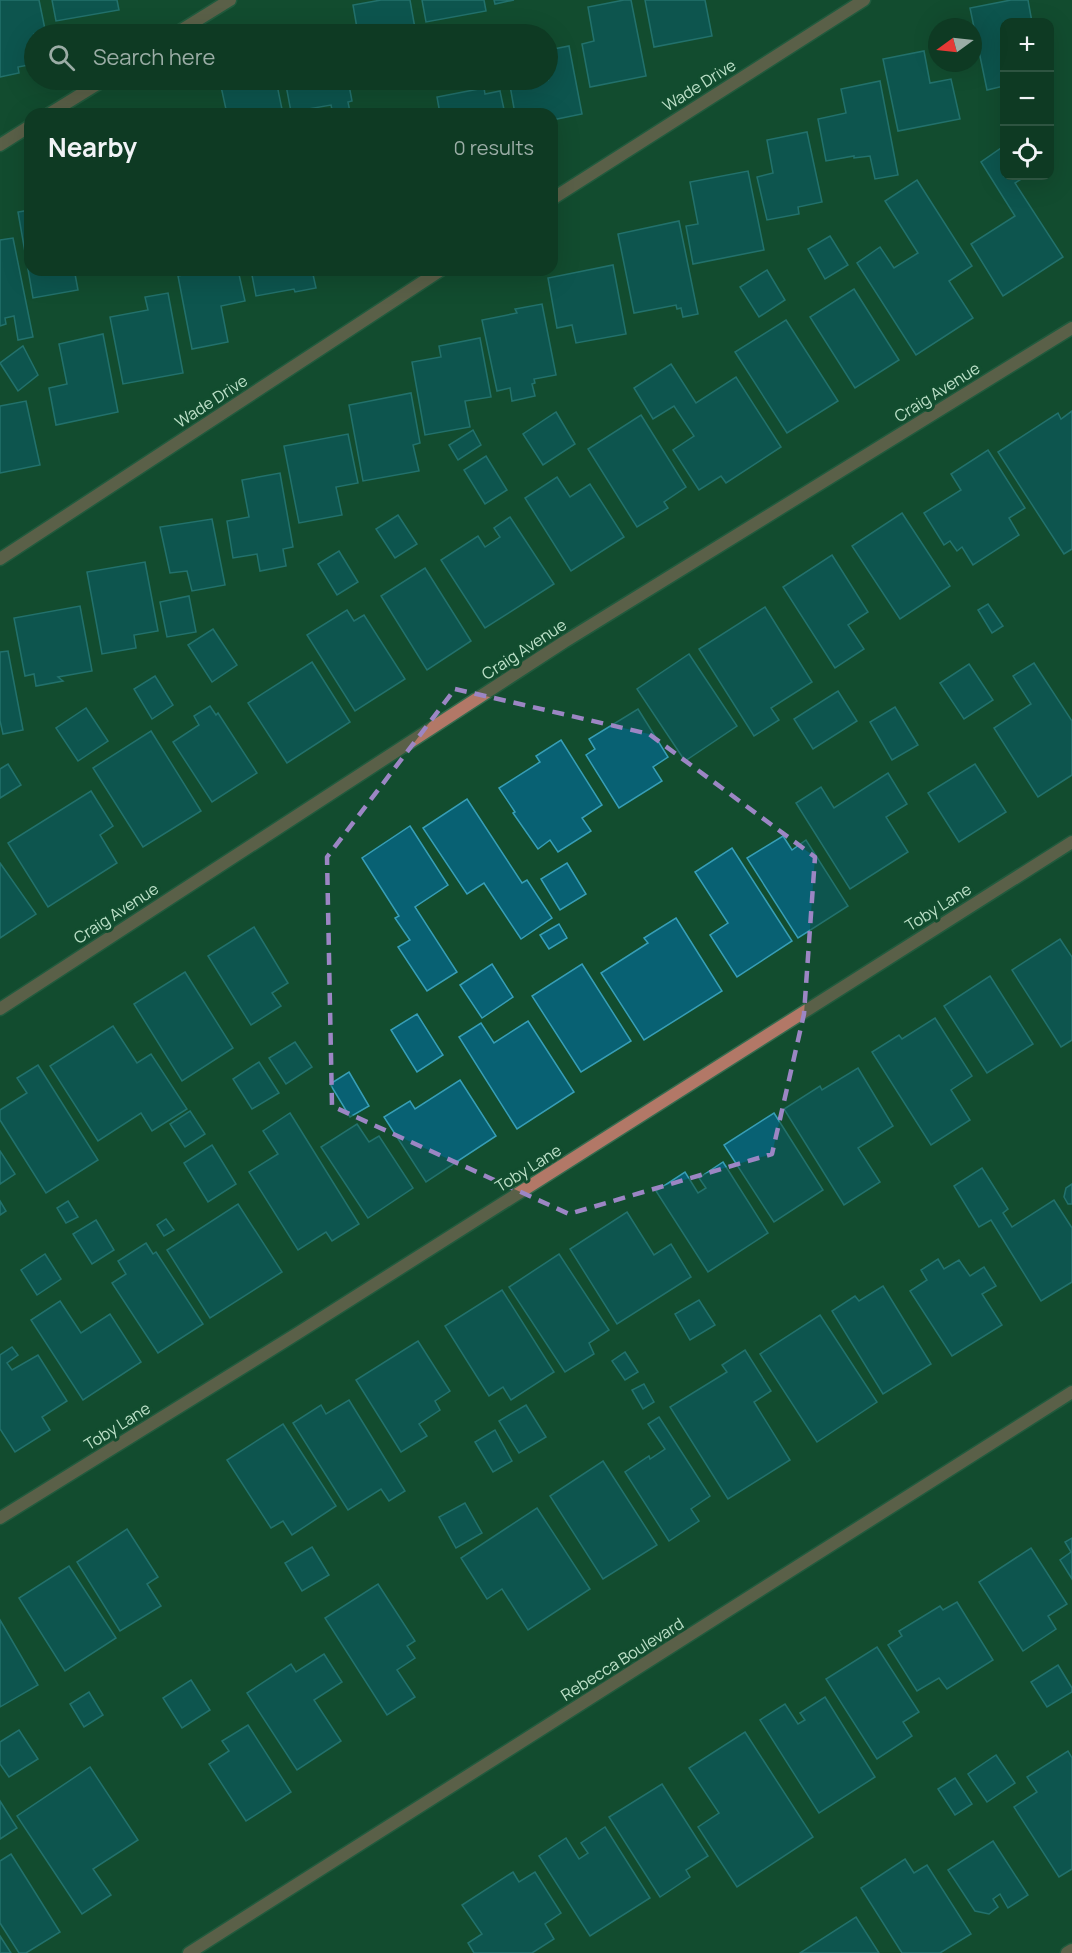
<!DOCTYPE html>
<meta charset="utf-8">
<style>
:root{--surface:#0e3a23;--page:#17412b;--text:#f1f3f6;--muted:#9bada6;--line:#2e5441}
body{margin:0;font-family:Manrope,sans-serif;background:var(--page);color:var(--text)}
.controls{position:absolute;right:18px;top:18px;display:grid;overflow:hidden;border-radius:12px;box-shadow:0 6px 24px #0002}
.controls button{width:54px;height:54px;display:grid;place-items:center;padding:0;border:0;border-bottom:2px solid var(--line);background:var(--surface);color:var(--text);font:30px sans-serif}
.compass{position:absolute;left:928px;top:18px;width:54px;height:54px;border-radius:50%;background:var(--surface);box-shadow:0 6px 24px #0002;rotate:255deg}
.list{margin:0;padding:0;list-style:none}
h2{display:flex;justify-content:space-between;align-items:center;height:78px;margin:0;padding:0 24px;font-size:26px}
h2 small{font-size:20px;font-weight:400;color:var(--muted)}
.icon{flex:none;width:33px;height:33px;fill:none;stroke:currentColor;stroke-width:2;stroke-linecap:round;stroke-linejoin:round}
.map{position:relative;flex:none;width:1072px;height:1953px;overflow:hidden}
.search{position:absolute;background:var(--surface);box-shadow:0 6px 24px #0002;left:24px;top:24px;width:534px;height:66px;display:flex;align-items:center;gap:15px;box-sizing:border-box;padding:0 21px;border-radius:33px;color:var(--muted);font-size:22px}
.panel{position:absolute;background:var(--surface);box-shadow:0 6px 24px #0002;left:24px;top:108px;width:534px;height:168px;border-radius:18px}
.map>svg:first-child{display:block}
</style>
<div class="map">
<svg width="1072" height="1953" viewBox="0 0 1072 1953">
<rect width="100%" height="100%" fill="#124d2f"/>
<g fill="#086173" stroke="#379eb6" stroke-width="1.5">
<path d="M0 0H39L46 34H34V56L33 57 34 64 18 67 19 73 0 77Z"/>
<path d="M52 0H117L119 10 56 21Z"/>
<path d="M381 0H410L416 34H358L353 5Z"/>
<path d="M422 0H484L486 11 426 22Z"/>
<path d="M494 0H514L495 4Z"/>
<path d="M624 0H631L646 76 590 87 582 44 594 41 588 7Z"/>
<path d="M645 0H705L712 36 654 47Z"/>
<path d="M1011 0H1028L1032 22H1004V86L987 90 970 8Z"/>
<path d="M569 46 582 114 552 120V114H515L509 80H548V50Z"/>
<path d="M924 51 930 83 951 79 960 119 898 131 883 59Z"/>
<path d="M235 80H276L283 114H227L220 82Z"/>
<path d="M285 80H348L352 101 348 102 350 112 333 114 331 105 291 112Z"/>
<path d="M880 81 898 175 875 179 870 156 854 158V156L826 161 818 119 846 113 841 89Z"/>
<path d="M484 88 485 94 500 91 505 114H440L437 97Z"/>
<path d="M807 132 822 202 798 207 799 214 767 220 757 177 773 173 767 140Z"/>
<path d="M1004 146V176H1026L1015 183 1063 257 1003 296 971 244 1015 216 981 162Z"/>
<path d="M748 171 764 250 693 264 686 226 698 224 690 182Z"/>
<path d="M917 180 972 266 949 281 973 318 916 355 857 263 880 247 894 268 918 253 885 201Z"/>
<path d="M30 210V270H91L75 274 78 290 33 298 18 212Z"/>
<path d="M679 221 698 314 683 317 681 308 677 309 676 305 634 313 618 234Z"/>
<path d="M830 236 848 265 825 279 808 249Z"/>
<path d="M13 238 33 337 18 340 14 316 5 318 6 324 0 326V240Z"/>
<path d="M613 265 626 334 576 343 572 325 557 328 548 278Z"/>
<path d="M191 270H238L245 301 221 306 228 342 192 349 178 276 191 273Z"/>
<path d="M251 270H312L316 288 295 292 294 289 256 296Z"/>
<path d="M767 270 785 300 759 317 740 287Z"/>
<path d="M854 289 899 360 855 388 810 317Z"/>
<path d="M168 293 183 373 123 384 110 317 148 310 145 297Z"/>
<path d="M542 304 556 375 534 379 535 383 532 384 535 396 512 401 510 388 497 391 482 320 517 313 515 309Z"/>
<path d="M786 320 838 401 787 433 735 352Z"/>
<path d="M103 334 118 412 56 425 49 388 67 384 59 344Z"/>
<path d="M480 338 491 397 465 401 470 427 425 435 412 362 441 357 439 346Z"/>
<path d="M23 346 38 375 18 391 0 363Z"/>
<path d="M671 364 696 403 736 377 781 447 726 483 721 476 699 490 673 450 694 436 674 406 653 419 634 388Z"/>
<path d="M411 393 420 443 413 445 419 471 363 481 349 405Z"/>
<path d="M26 401 40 465 0 473V406Z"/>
<path d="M1072 411V549L1064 554 998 452 1058 413 1061 419Z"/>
<path d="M556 412 575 444 543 465 523 434Z"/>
<path d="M641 415 686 487 664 502 668 508 637 527 588 449Z"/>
<path d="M473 430 481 445 458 460 449 445Z"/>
<path d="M348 434 358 483 336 487 342 515 299 523 284 446Z"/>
<path d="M988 450 1025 508 1009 518 1019 535 973 565 962 547 957 551 950 541 944 545 924 513 961 490 951 474Z"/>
<path d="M486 456 507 490 485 504 464 470Z"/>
<path d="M280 473 293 547 283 549 286 566 260 571 257 554 233 558 227 521 249 517 242 480Z"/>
<path d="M557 477 570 497 590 484 624 537 571 571 525 498Z"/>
<path d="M902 513 950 586 900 619 852 546Z"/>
<path d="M398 515 417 544 395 558 376 529Z"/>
<path d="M510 517 554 584 485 628 441 560 478 536 485 547 500 537 494 528Z"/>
<path d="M212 519 225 585 192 591 187 571 170 573 160 527Z"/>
<path d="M339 551 358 582 337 595 318 564Z"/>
<path d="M832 555 868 612 848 625 864 649 835 668 783 587Z"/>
<path d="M145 562 158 631 134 635 136 648 102 654 87 572Z"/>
<path d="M425 568 471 641 427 670 381 596Z"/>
<path d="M189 596 196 632 167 637 160 602Z"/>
<path d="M988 604 1003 626 992 633 978 610Z"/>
<path d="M80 606 92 671 58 677 63 681 36 686 34 674 25 676 14 618Z"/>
<path d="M765 607 812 682 771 708 779 720 754 736 699 649Z"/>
<path d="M347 610 354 621 364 615 405 679 355 711 307 635Z"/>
<path d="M213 629 237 665 212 682 188 645Z"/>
<path d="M8 651 23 730 3 734 0 721V652Z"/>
<path d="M689 654 737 726 685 761 637 689Z"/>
<path d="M312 662 350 722 287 763 248 703Z"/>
<path d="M1034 663 1072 721V775L1038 797 994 728 1031 704 1013 676Z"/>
<path d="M969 664 993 700 964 719 940 683Z"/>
<path d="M155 676 173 705 152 719 134 689Z"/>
<path d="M838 691 857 721 813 749 794 719Z"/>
<path d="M210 706 216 715 218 713 257 773 212 802 173 742 199 725 194 716Z"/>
<path d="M895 707 918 745 892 760 870 722Z"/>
<path d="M86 708 108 741 78 761 56 728Z"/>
<path d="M638 709 668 757 653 767 662 781 619 808 586 755 595 749 589 739Z"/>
<path d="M151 731 201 811 143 847 93 768Z"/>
<path d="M561 740 602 805 582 818 591 831 558 852 550 840 538 849 513 813 515 812 499 788 540 762 536 756Z"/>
<path d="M8 764 21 785 0 798V769Z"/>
<path d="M975 764 1006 812 959 842 928 793Z"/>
<path d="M888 773 907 804 886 817 908 852 850 889 796 803 821 787 834 808Z"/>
<path d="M91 791 113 826 100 835 117 863 48 907 8 843Z"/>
<path d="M467 799 522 883 527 880 552 918 521 939 484 883 467 894 423 828Z"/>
<path d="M410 826 448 885 415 907 457 972 427 991 398 947 410 940 395 918 399 916 362 858Z"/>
<path d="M783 836 792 850 806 840 848 906 798 938 747 858Z"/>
<path d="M732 848 792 941 737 977 710 935 728 923 695 872Z"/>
<path d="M0 863 36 914 0 938Z"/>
<path d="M567 863 586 894 560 910 541 879Z"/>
<path d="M676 918 722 991 644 1040 601 973 648 943 644 938Z"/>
<path d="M559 924 567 938 549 949 540 935Z"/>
<path d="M254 927 288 983 272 993 281 1006 251 1025 208 956Z"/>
<path d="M1060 939 1072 957V1040L1061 1047 1012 970Z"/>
<path d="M492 964 513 997 482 1018 460 985Z"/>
<path d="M582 964 631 1041 581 1072 532 996Z"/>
<path d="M185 972 233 1048 182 1081 134 1004Z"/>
<path d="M990 976 1033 1044 987 1073 944 1006Z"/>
<path d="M417 1014 443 1055 417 1072 391 1030Z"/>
<path d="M935 1018 972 1076 951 1090 970 1120 931 1145 872 1052 899 1035 902 1039Z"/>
<path d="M528 1021 574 1092 517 1129 459 1037 481 1023 494 1043Z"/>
<path d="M113 1026 137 1063 151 1054 187 1109 152 1131 141 1113 98 1141 50 1066Z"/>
<path d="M295 1042 312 1067 286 1084 269 1058Z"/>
<path d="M259 1062 279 1093 252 1109 233 1079Z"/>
<path d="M38 1065 98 1160 46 1193 0 1120V1110L27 1093 17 1078Z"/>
<path d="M858 1068 893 1126 858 1148 880 1182 844 1205 784 1109 820 1086 822 1090Z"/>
<path d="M349 1072 369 1106 350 1117 330 1084Z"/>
<path d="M460 1080 496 1136 426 1182 384 1117 410 1101 415 1109Z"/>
<path d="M190 1111 205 1134 185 1147 170 1124Z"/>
<path d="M290 1113 359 1224 332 1241 326 1232 298 1250 249 1172 278 1154 263 1131Z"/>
<path d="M774 1113 823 1190 774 1222 724 1145Z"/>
<path d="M357 1124 369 1142 379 1136 413 1188 368 1218 321 1147Z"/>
<path d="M212 1145 236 1184 208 1202 184 1163Z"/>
<path d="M0 1151 15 1174 0 1184Z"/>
<path d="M723 1162 768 1233 708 1272 656 1191 685 1172 698 1193 706 1188 699 1178Z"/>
<path d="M982 1168 1008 1209 1003 1213 1012 1227 1054 1200 1072 1228V1282L1041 1301 991 1220 979 1227 954 1186Z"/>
<path d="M1072 1184V1204H1068L1064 1197 1066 1188Z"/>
<path d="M0 1201 6 1211 0 1215Z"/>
<path d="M68 1201 78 1217 66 1223 57 1208Z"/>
<path d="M238 1204 282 1272 210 1318 167 1250Z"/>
<path d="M627 1212 654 1255 671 1244 691 1277 617 1324 570 1249Z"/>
<path d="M166 1219 174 1230 164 1236 157 1225Z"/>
<path d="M96 1220 114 1250 92 1264 73 1234Z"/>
<path d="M146 1243 153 1254 156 1252 203 1324 158 1353 112 1283 126 1274 118 1261Z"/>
<path d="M45 1254 61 1279 37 1295 21 1270Z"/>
<path d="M559 1254 609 1330 589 1343 594 1354 565 1372 509 1287Z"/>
<path d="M938 1259 944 1269 959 1260 970 1276 984 1267 996 1286 982 1294 1002 1325 952 1356 910 1291 927 1280 921 1270Z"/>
<path d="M883 1286 931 1364 883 1394 832 1311 855 1296 859 1301Z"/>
<path d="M502 1290 554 1372 511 1400 503 1387 489 1396 445 1326Z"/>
<path d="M699 1300 715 1325 690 1340 675 1314Z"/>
<path d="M60 1301 81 1333 110 1314 141 1362 83 1400 31 1320Z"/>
<path d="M820 1315 877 1402 817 1442 760 1354Z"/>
<path d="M418 1341 450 1391 435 1401 440 1410 419 1424 427 1436 401 1452 356 1380Z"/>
<path d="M12 1347 18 1355 7 1363 12 1370 38 1355 67 1401 42 1417 50 1430 15 1452 0 1429V1355Z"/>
<path d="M745 1350 771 1391 754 1402 790 1460 728 1499 670 1407 727 1372 722 1365Z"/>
<path d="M625 1352 638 1372 625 1380 612 1361Z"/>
<path d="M644 1384 654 1402 643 1409 632 1390Z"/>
<path d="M349 1400 405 1491 389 1501 381 1489 348 1510 293 1423 321 1405 326 1414Z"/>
<path d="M526 1405 546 1437 519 1453 499 1421Z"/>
<path d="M659 1417 710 1496 691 1509 699 1521 669 1541 625 1472 649 1456 650 1459 665 1449 648 1424Z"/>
<path d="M283 1424 336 1506 292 1535 283 1521 271 1528 227 1460Z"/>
<path d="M495 1430 512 1461 493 1472 475 1442Z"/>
<path d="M603 1461 657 1545 603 1579 550 1496Z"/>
<path d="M465 1503 482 1533 456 1548 439 1517Z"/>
<path d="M537 1508 590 1589 528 1630 502 1589 487 1599 461 1558Z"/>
<path d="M127 1529 158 1577 147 1584 161 1606 120 1631 77 1562Z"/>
<path d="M1072 1538V1579L1060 1560 1071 1552 1065 1542Z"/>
<path d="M312 1547 329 1575 302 1591 285 1563Z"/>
<path d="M1031 1548 1067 1604 1048 1616 1056 1629 1023 1651 979 1582Z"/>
<path d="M69 1566 116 1638 65 1671 19 1598Z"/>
<path d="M378 1584 415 1641 407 1646 415 1658 397 1670 415 1697 387 1715 325 1618Z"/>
<path d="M957 1602 993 1660 947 1689 939 1678 917 1691 888 1645 902 1636 899 1631 940 1606 943 1610Z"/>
<path d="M0 1620 38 1685 0 1707Z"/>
<path d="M877 1647 919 1712 903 1722 912 1736 877 1759 826 1679Z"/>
<path d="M324 1654 342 1682 314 1700 341 1741 297 1770 247 1693 291 1664 296 1672Z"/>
<path d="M1058 1665 1072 1688V1692L1047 1707 1031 1682Z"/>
<path d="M191 1680 210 1710 182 1728 163 1698Z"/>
<path d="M89 1692 103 1715 84 1727 70 1704Z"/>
<path d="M825 1697 875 1777 819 1813 760 1720 785 1704 798 1724 805 1720 800 1713Z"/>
<path d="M248 1725 291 1792 246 1821 209 1764 229 1751 222 1741Z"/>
<path d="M19 1730 38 1759 9 1777 0 1764V1742Z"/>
<path d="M745 1732 813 1837 737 1887 698 1827 719 1813 689 1768Z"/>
<path d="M1068 1751 1072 1758V1869L1059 1877 1014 1807 1037 1792 1027 1777Z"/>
<path d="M996 1755 1015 1783 987 1802 968 1774Z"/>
<path d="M90 1767 138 1840 93 1869 111 1895 82 1914 17 1816Z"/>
<path d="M955 1778 972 1804 955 1815 938 1789Z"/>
<path d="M662 1784 708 1856 686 1870 690 1877 660 1897 609 1817Z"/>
<path d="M0 1801 17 1828 0 1839Z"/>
<path d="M605 1827 650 1898 590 1936 539 1856 566 1838 579 1859 588 1853 581 1843Z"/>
<path d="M993 1841 1028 1895 1008 1908 1000 1894 993 1899 998 1907 989 1914 975 1911 948 1870Z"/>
<path d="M11 1854 60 1932 26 1953H19L0 1923V1861Z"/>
<path d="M905 1859 914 1873 927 1865 971 1934 940 1953H902L861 1888Z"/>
<path d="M513 1872 519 1882 535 1872 561 1913 545 1924 554 1939 532 1953H474L468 1943 482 1934 462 1905Z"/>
<path d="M856 1917 879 1953H800Z"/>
<path d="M0 1936 11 1953H0Z"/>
</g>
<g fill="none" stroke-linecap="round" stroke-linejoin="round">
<g stroke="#346b4e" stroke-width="15">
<g id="minor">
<path d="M175 34 230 0"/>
<path d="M49 114 104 80"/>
<path d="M0 145 30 126"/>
<path d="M552 199 864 0"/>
<path d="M0 559 441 270"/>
<path d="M0 1009 564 642 1072 328"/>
<path d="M0 1518 298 1333 1072 842"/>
<path d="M189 1953 1072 1392"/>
<path d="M1067 1953 1072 1950"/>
</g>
</g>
<use href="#minor" stroke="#b27867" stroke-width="12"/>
</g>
<path d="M0 0H1072V1953H0ZM455 689 649 734 815 857 804 1014 772 1154 569 1214 332 1106 327 857Z" fill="#124d2f" fill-opacity=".55" fill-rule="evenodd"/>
<path fill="none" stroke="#9c86c4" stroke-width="4.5" stroke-dasharray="12 8" stroke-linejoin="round" d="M455 689 649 734 815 857 804 1014 772 1154 569 1214 332 1106 327 857Z"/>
<g text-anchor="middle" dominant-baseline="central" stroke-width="6" stroke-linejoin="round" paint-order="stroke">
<g font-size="16" fill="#bde1c9" stroke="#124d2f">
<text transform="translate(699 85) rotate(-32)">Wade Drive</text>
<text transform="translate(937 392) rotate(-32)">Craig Avenue</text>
<text transform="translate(211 401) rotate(-33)">Wade Drive</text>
<text transform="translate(524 649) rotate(-33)">Craig Avenue</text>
<text transform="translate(938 907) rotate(-32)">Toby Lane</text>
<text transform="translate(116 913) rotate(-33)">Craig Avenue</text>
<text transform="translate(528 1168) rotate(-32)">Toby Lane</text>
<text transform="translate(117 1426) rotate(-32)">Toby Lane</text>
<text transform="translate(622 1659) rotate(-32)">Rebecca Boulevard</text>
</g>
</g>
</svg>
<div class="controls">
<button>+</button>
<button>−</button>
<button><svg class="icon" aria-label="locate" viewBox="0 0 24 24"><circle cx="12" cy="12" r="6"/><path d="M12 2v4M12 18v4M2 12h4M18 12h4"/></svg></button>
</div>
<svg class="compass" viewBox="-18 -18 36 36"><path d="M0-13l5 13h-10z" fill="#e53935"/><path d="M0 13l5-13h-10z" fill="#9bada6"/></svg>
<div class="search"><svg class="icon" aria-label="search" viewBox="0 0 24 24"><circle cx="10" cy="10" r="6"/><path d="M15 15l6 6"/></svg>Search here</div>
<section class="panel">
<h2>Nearby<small>0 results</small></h2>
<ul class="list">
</ul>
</section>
</div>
